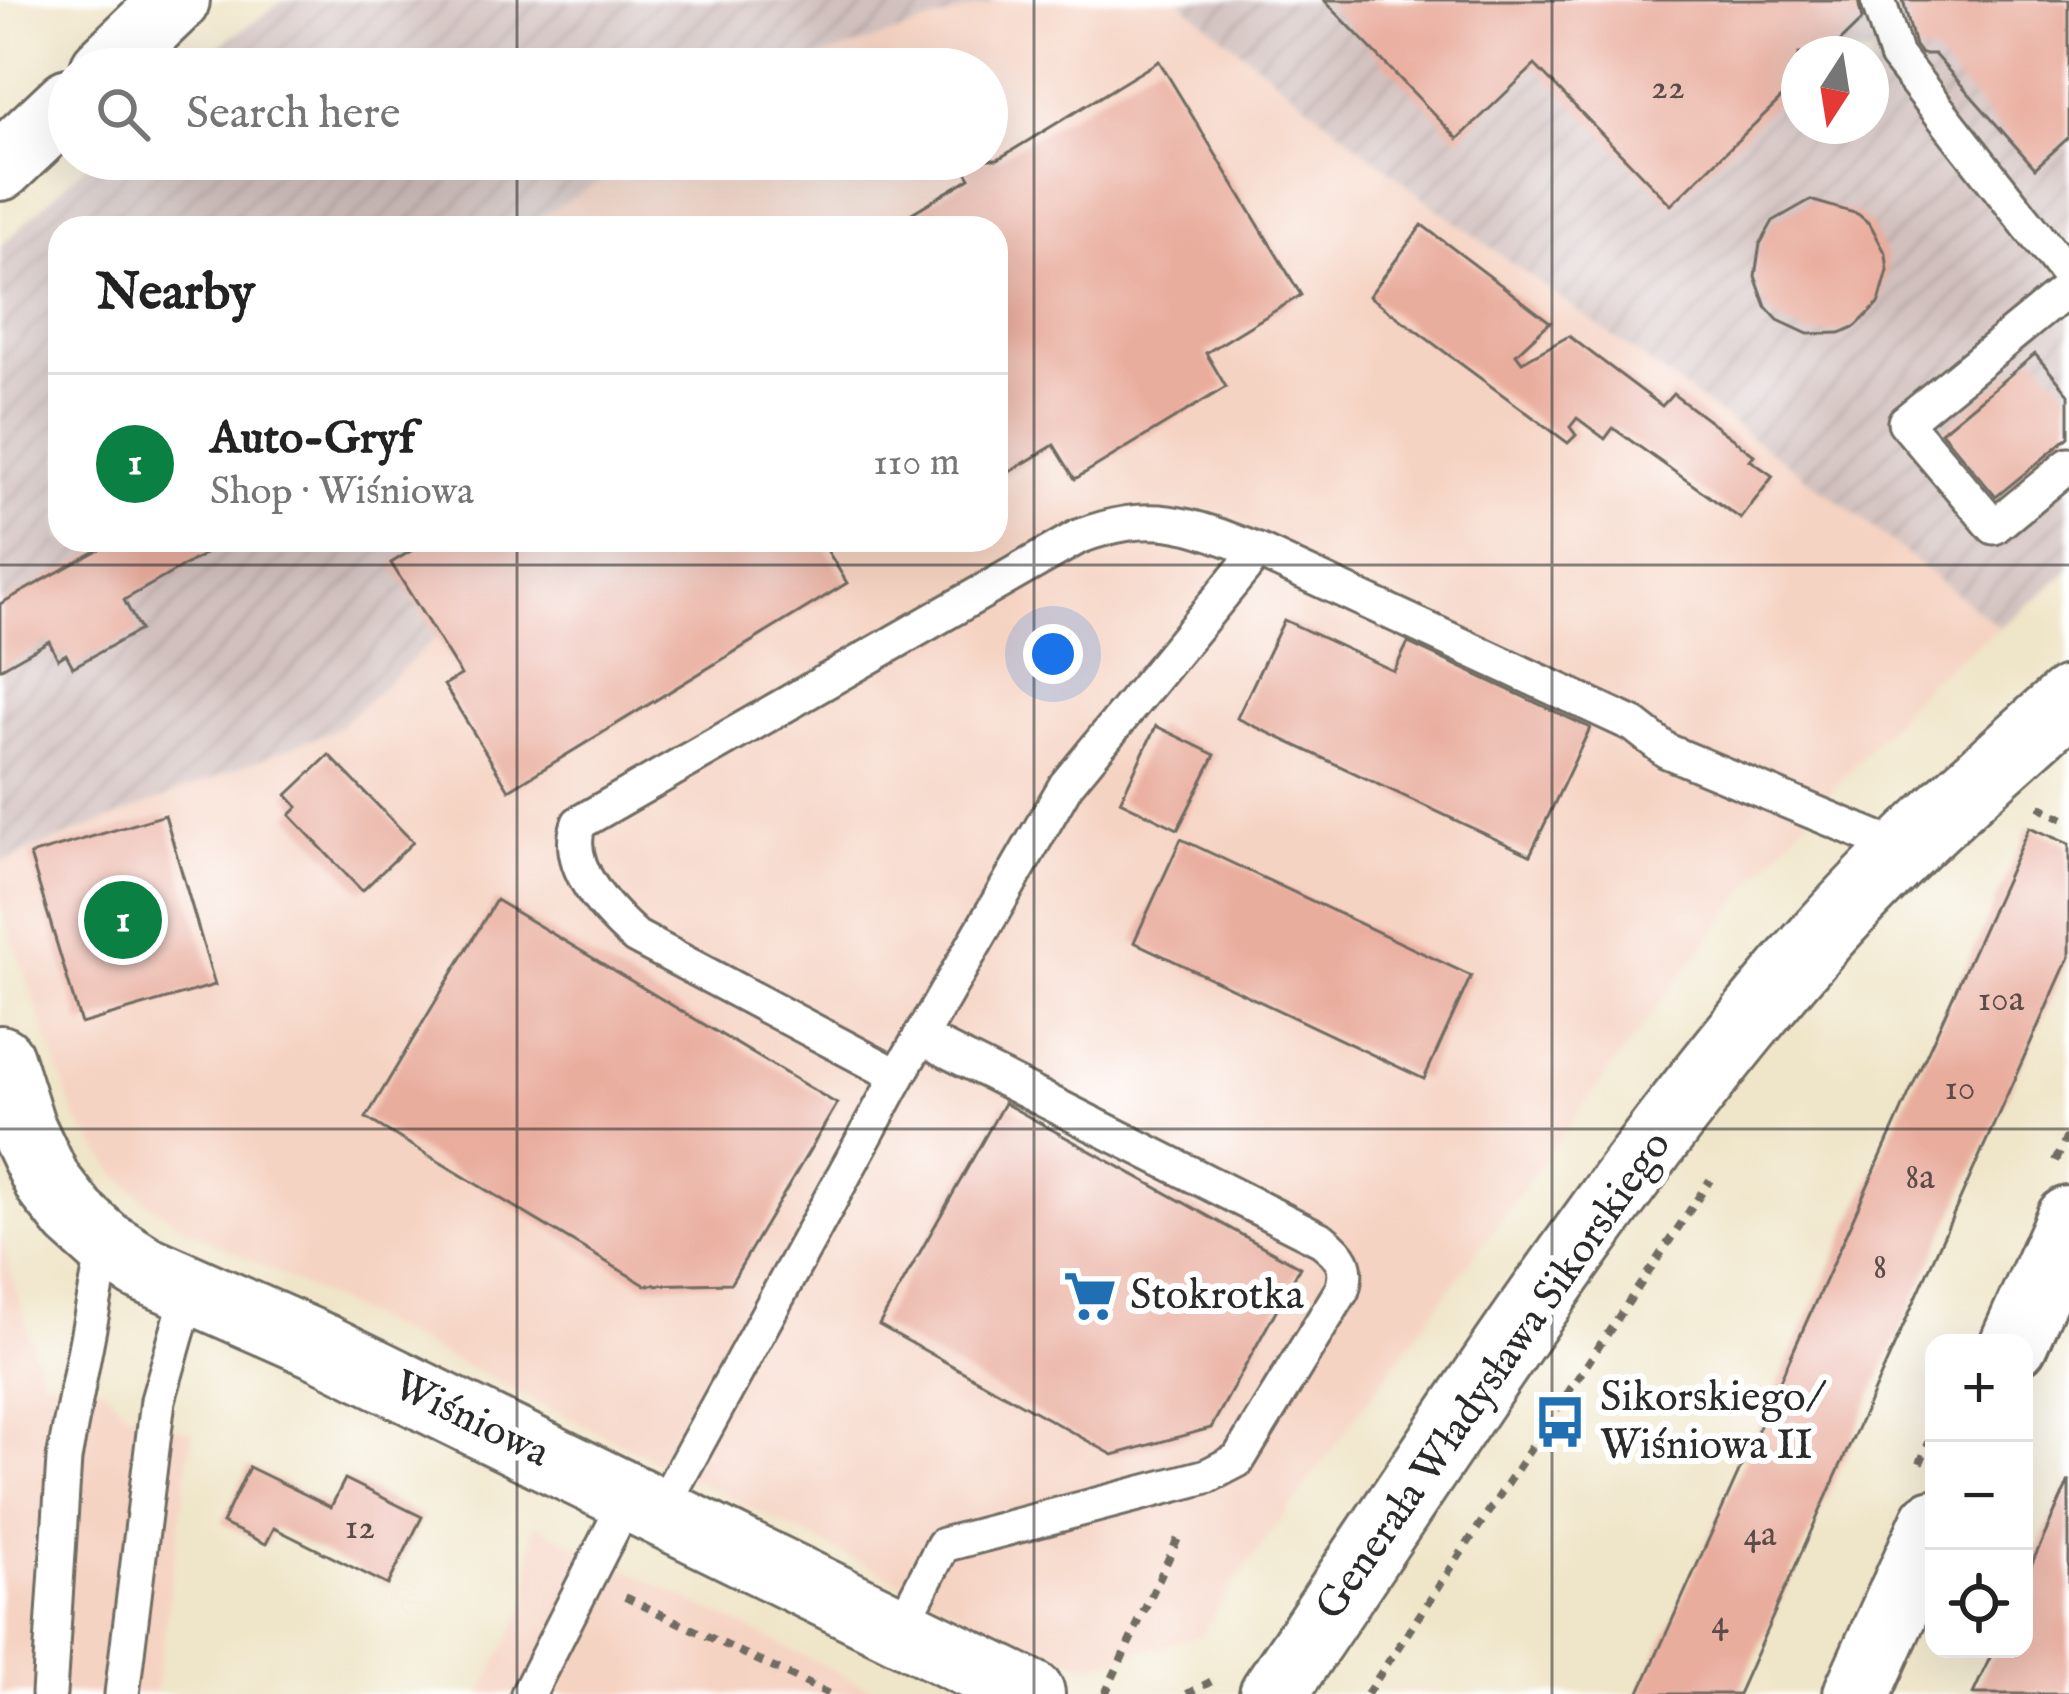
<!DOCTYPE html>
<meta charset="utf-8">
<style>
:root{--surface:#fff;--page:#f2f2f2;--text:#222;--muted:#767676;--line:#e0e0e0;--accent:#0b8043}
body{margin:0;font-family:"IM FELL English",serif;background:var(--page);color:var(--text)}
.controls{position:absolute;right:36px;bottom:36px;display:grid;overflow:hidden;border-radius:24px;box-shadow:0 12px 48px #0002}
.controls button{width:108px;height:108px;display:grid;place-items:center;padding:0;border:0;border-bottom:3px solid var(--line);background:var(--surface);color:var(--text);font:60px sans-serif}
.compass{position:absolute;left:1781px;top:36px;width:108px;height:108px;border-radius:50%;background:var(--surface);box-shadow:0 12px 48px #0002;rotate:192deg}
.you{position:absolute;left:1053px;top:654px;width:42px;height:42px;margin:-30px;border:9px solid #fff;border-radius:50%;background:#1a73e8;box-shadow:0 0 0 18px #1a73e833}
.badge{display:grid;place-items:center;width:78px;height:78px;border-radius:50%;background:var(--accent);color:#fff;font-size:39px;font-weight:700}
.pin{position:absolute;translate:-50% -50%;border:6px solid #fff;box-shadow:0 3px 12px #0006}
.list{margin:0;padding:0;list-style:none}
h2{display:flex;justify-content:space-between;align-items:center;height:156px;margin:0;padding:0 48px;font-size:51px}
h2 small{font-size:39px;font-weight:400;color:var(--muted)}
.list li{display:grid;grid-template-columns:78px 1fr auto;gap:36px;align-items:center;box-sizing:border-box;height:180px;padding:0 48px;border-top:3px solid var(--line)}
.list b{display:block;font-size:45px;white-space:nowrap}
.list p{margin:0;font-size:39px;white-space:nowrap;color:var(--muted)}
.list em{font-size:39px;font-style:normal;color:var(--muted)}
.icon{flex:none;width:66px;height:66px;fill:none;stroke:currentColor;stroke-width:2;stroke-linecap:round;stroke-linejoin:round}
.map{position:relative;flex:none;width:2069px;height:1694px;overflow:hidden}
.search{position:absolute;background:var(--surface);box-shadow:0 12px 48px #0002;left:48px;top:48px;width:960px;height:132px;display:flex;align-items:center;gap:30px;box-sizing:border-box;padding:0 42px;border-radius:66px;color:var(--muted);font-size:45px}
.panel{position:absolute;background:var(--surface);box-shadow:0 12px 48px #0002;left:48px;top:216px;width:960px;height:336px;border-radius:36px}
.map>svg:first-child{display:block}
</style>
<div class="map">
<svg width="2069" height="1694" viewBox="0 0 2069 1694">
<defs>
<pattern id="industrial-furrows" width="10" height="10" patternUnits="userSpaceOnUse" patternTransform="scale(3)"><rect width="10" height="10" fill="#d1c0bd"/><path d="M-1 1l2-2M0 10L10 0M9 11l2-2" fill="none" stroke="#b4a5a3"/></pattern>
</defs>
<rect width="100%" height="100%" fill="#fff"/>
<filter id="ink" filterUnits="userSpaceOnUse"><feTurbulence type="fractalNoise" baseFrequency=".00833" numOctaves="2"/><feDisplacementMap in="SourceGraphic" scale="24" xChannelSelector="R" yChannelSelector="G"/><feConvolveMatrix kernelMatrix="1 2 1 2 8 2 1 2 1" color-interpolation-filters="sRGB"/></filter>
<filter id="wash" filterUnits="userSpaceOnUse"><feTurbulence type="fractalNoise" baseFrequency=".004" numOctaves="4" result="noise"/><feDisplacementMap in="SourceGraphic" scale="48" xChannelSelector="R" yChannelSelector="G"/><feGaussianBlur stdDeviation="2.7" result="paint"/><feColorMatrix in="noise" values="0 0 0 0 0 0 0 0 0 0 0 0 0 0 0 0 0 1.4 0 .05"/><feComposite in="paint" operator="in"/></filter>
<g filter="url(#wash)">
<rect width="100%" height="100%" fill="#efe5c8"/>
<g fill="#f5d3c2">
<path d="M999 0H1179L1435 207 1847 507 2000 628 1928 682 1762 870 1619 1057 1220 1603 1202 1635 1093 1665 1037 1650 184 1227 149 1204 117 1174 75 1117 0 903V863L336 729 437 637 592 540H996V228H522L636 159H987V69H784Z"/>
<path d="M0 1234 42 1378 104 1387 124 1410 193 1433 155 1694H0Z"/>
<path d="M533 1524 882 1694H482L529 1598Z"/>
</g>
<g fill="url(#industrial-furrows)" fill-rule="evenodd">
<path d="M285 0H999L784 69H188Z"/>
<path d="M1179 0H2069V570L2000 628 1847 507 1435 207ZM1799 54H1871V126H1799Z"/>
<path d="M93 159H636L522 228H60V540H592L437 637 336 729 0 863V247Z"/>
</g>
<g id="blocks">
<g fill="#e9ad9e">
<path d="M1324 0H1858L1862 20 1827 54H1799V81L1671 205 1535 65 1458 139Z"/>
<path d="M1903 0H2069V137L2035 168 1934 54H1921L1915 46Z"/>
<path d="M1159 61 1301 295 1206 353 1226 387 1075 479 1054 445 996 480V228H887L970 178 959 159H998Z"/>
<path d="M1810 200 1858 214 1870 224 1886 254 1888 271 1879 303 1856 326 1840 333 1808 334 1778 320 1766 307 1755 276 1760 244 1773 221Z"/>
<path d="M1422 225 1550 322 1516 354 1522 362 1569 336 1662 406 1673 394 1754 455 1750 460 1773 476 1741 519 1613 428 1605 439 1577 418 1570 427 1576 435 1568 443 1369 296Z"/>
<path d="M2035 354 2069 394V437L1996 497 1941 432Z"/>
<path d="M116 540H229L124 600 140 630 73 667 66 654 58 659 49 641 0 669V604Z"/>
<path d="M429 540H821L847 583 509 790 444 685 461 675 391 563Z"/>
<path d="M1284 620 1394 671 1408 643 1590 728 1530 855 1237 718Z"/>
<path d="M1156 726 1215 755 1178 829 1120 801Z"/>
<path d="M329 755 413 842 362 891 290 815 298 807 287 795Z"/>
<path d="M165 815 215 985 81 1024 30 855Z"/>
<path d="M2029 827 2069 844V957L1812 1529 1738 1694H1639Z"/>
<path d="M1181 839 1471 976 1424 1079 1134 942Z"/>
<path d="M496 900 837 1104 731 1283 645 1285 366 1118Z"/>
<path d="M1004 1103 1300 1267 1211 1428 1113 1455 879 1325Z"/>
<path d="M249 1467 331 1507 345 1479 422 1517 388 1585 274 1528 266 1544 222 1523Z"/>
<path d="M2069 1481V1694H1973L1994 1649H2024V1581Z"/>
</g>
</g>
</g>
<g filter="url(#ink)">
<use href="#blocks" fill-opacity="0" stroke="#706c62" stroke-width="3"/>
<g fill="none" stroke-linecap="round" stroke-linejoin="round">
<g stroke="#706c62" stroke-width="39">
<g id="service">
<path d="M1878 0 1896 56 2069 277"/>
<path d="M2069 288 1905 422 1994 527 2069 465"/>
<path d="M898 1076 636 937C606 910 563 866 579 823L1078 537C1151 509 1188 523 1258 551"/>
<path d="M659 1513 898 1076 1066 785 1258 551 1634 725 1667 751 1905 850"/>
<path d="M899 1630 943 1545 1207 1476 1238 1460 1342 1290C1350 1265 1341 1255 1322 1240L920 1037"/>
<path d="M49 1694 64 1459 105 1244"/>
<path d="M122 1694 158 1400 190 1288"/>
<path d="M528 1694 628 1498"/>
</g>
</g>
<g stroke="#706c62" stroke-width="72">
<g id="minor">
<path d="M104 69 176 0"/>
<path d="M0 167 69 102"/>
<path d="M0 1059 22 1128 48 1183 75 1217 105 1244 143 1268 322 1347 1031 1694"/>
<path d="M2014 1343 2069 1220"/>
<path d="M1857 1694 1934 1523"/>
</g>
</g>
<g stroke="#706c62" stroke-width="72">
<path id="tertiary" d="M1273 1694C1446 1439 1610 1177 1814 945 1892 856 1981 778 2069 700"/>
</g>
<g stroke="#706c62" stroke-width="8" stroke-dasharray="9 9" stroke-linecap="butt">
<path d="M2039 806 2069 822"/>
<path d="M2056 1161 2069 1132"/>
<path d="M1920 1463 1934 1431"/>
<path d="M625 1597 829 1694"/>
<path d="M1105 1694 1181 1532"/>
<path d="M1187 1694 1212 1681"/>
<path d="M1367 1694 1710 1180"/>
</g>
<use href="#service" stroke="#fff" stroke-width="33"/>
<use href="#minor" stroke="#fff" stroke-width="66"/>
<use href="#tertiary" stroke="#fff" stroke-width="66"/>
</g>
</g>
<path fill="none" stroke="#2b2b2b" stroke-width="3" stroke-opacity="0.55" d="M517 0V69M1034 0V1694M1552 0V1694M517 159V228M517 540V1694M0 565H2069M0 1129H2069"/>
<defs>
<g id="supermarket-bare" transform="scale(4.14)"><path d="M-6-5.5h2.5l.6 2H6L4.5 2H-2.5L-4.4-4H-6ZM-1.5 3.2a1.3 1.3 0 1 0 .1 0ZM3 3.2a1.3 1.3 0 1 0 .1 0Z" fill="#1f6fb2" stroke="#fff" stroke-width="2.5" paint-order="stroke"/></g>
<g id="bus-bare" transform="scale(4.14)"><path d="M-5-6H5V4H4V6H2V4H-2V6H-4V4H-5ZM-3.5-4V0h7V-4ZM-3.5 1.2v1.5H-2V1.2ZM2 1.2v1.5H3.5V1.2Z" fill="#1f6fb2" stroke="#fff" stroke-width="2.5" paint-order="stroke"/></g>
</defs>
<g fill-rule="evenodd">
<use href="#supermarket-bare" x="1090" y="1296"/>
<use href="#bus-bare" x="1560" y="1422"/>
</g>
<g text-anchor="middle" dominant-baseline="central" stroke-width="12" stroke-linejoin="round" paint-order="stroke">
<g font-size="36" fill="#5a4c48">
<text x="1668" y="88">22</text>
<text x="2001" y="1000">10a</text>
<text x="1960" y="1089">10</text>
<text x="1920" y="1178">8a</text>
<text x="1880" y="1268">8</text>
<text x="360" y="1528">12</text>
<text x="1760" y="1535">4a</text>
<text x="1720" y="1623">4</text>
</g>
<g font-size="42" fill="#2b2b2b" stroke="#fff" text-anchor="start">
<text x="1130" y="1296">Stokrotka</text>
<text x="1600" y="1398">Sikorskiego/<tspan x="1600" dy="48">Wiśniowa II</tspan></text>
</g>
<g font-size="42" fill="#2b2b2b" stroke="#fff">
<text transform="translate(1494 1376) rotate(-55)">Generała Władysława Sikorskiego</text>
<text transform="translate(471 1420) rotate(26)">Wiśniowa</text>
</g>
</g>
</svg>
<div class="controls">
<button>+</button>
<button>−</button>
<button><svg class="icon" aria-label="locate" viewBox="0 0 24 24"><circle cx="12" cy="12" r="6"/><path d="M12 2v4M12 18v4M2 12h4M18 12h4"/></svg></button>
</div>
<svg class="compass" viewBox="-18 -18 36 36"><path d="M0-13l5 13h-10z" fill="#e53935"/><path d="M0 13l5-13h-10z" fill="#767676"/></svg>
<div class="you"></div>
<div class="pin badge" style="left:123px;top:920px">1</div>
<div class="search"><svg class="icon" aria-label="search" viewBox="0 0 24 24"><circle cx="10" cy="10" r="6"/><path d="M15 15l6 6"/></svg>Search here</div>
<section class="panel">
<h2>Nearby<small></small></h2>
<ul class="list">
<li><span class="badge">1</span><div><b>Auto-Gryf</b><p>Shop · Wiśniowa</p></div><em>110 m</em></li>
</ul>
</section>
</div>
